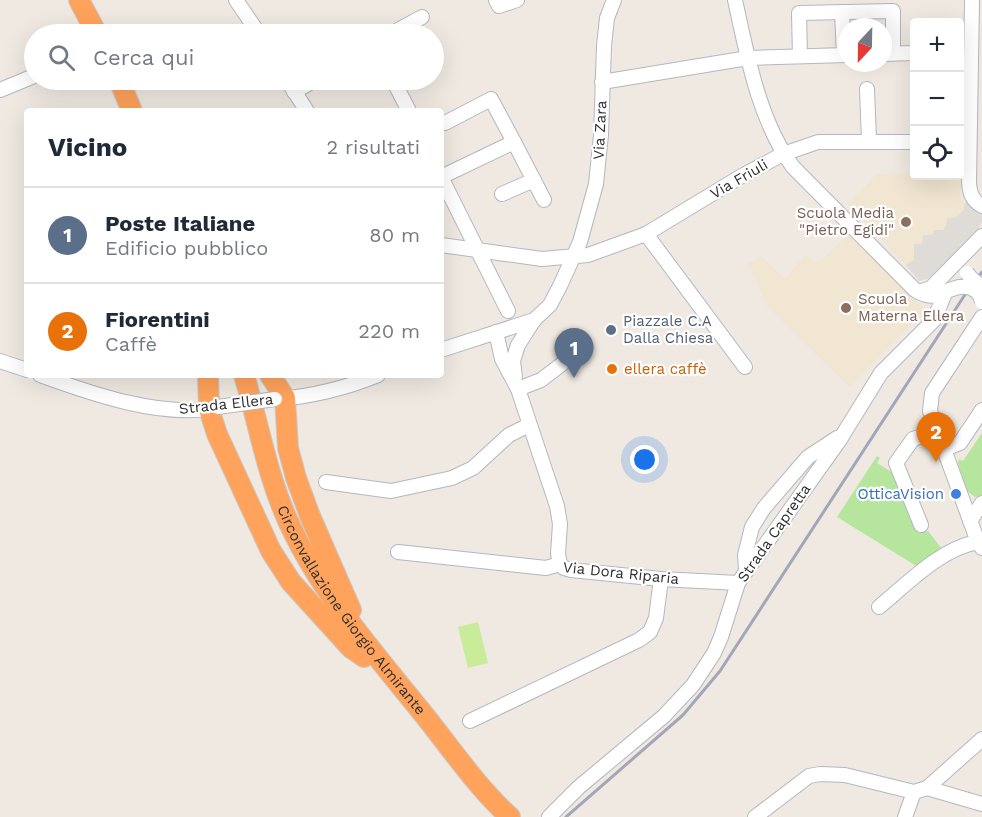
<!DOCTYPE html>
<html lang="it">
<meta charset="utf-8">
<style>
:root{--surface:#fff;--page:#f6f6f7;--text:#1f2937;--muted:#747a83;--line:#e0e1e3;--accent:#d93025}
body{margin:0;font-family:"Work Sans",sans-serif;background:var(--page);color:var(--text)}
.controls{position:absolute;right:18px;top:18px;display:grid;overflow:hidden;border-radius:6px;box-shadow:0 6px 24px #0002}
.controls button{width:54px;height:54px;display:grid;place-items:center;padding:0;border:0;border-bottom:2px solid var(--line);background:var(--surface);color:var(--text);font:30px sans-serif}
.compass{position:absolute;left:838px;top:18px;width:54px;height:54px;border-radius:50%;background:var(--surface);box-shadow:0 6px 24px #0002;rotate:202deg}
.you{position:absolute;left:645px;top:460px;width:21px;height:21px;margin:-15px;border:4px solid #fff;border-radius:50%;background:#1a73e8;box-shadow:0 0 0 9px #1a73e833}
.badge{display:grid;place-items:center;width:39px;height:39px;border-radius:50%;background:var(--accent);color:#fff;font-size:20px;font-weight:700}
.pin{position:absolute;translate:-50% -50px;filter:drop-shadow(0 2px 3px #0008)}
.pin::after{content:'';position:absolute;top:32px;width:21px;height:18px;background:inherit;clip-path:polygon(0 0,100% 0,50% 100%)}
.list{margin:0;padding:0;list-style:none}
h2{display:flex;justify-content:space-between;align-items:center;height:78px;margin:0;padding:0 24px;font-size:26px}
h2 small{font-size:20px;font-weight:400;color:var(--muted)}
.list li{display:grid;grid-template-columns:39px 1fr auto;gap:18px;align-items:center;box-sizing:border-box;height:96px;padding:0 24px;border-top:2px solid var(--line)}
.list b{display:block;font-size:22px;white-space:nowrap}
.list p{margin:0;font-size:20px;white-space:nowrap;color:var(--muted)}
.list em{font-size:20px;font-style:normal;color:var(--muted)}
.icon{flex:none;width:33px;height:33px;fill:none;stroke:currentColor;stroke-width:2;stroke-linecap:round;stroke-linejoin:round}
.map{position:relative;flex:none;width:982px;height:817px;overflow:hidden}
.search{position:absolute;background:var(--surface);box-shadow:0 6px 24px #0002;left:24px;top:24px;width:420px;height:66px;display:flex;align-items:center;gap:15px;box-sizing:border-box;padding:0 21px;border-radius:33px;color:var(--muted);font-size:22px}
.panel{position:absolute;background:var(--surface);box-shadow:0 6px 24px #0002;left:24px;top:108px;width:420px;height:270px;border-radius:6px}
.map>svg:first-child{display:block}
</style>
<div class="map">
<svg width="982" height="817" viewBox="0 0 982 817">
<rect width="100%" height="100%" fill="#efe9e1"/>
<g fill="#f0e6d1">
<path d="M877 174 962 175 960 197 965 203 963 211 943 230 922 244 914 245V261L906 265 848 204Z"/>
<path d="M850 233 925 310 849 387 767 306 748 264 761 256 785 279 805 255 812 261H820Z"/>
</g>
<g fill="#b6e59e">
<path d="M982 433V496L975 497 967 491 958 463 959 459 963 461Z"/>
<path d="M877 456 880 458 877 463 898 476 897 479 919 533 928 531 942 549 918 567 837 517Z"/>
</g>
<path fill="#c9ec9a" d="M478 622 488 663 468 668 458 627Z"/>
<path fill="#dfdcd8" d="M970 201 982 209V222L977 231 930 278 919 281 906 265 914 260V244H922L923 235H933L934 230H943L946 226 947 218 956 217 963 211 965 203Z"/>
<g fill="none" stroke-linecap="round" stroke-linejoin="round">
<g stroke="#b4b7c1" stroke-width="16">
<g id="minor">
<path d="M236 0 259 34"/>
<path d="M496 0 499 6 517 0"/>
<path d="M735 0C747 55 759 121 793 167L915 290C936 303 941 290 960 287"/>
<path d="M972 0 969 183C970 194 972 200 982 206"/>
<path d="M842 12 844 55"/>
<path d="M391 34 422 17"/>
<path d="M883 54 914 53"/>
<path d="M800 56 799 13 893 11V53"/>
<path d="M287 80 307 111"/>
<path d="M393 80 409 111"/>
<path d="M602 82 748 58 847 55"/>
<path d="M867 89 869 140"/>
<path d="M0 90 34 76"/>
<path d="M294 92 315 80"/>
<path d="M445 123 491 99 514 142"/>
<path d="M502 194 534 180"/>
<path d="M646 234 745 367"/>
<path d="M441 245 542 259 588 255 646 234 740 177 783 154 818 142H914"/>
<path d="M919 292 931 288 982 236"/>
<path d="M508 311 441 177 514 142 544 200"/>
<path d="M982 317 932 393 930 411 978 542 982 548"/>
<path d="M496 332 502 359 518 389 557 506 560 524 558 554 560 564"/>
<path d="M441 350 534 320 550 305 560 286 580 242 596 184 601 135 604 46 607 18 614 0"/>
<path d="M0 361 27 370"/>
<path d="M40 375C92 394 161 418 216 408"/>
<path d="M515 377 513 361 518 345 534 320"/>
<path d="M518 389 541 380 562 364"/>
<path d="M279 399C314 396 346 388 378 375"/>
<path d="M944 449 960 443 982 410"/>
<path d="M326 482 391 491 452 478 473 468 509 435 529 425"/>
<path d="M970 521 982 503"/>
<path d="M921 525 896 463 913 439 937 431"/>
<path d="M398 552 546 568 560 564"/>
<path d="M560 564 564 568 571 570 661 579 738 583"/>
<path d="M746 570 745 555 752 527 764 508 808 457 837 438"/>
<path d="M879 607C907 584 941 548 978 542"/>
<path d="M470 721 639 640 650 632 656 618 661 579"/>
<path d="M927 788 982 804"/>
<path d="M549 817 579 787 664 716 693 685 714 653 721 637 738 583 839 441 881 373 934 320 945 293"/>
<path d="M755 817 809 776 820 774 845 775 914 792 927 788 982 739"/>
<path d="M905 817 914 792"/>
</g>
</g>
<g stroke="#c9c9c9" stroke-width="22">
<g id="highway">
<path d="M79 0 97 34"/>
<path d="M119 80 132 111"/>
<path d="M208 375 209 409 217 434 271 551 291 582 351 648 364 657"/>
<path id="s1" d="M244 375C259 425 267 476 289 523 322 595 376 655 425 716 452 750 478 788 510 817"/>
<path d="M270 375 285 398 288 448 296 478 310 516 351 610"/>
</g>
</g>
<use href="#minor" stroke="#fff" stroke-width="14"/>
<use href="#highway" stroke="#ffa35c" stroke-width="20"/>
<path stroke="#a3a6b8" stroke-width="3" d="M566 817 683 715 720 671 968 290 982 272"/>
<g stroke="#b4b7c1" stroke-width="16" stroke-linecap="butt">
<g id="minor-bridge">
<path d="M967 273 971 278 982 287"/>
<path d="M960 287C971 286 980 291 982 302"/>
<path d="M218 407 275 399"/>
</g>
</g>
<use href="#minor-bridge" stroke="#fff" stroke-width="14"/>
</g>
<g fill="#8d6e63" stroke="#fff" stroke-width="2">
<circle cx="906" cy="222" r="6"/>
<circle cx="846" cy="308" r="6"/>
</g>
<circle fill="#5c6f8a" stroke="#fff" stroke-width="2" cx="611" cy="330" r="6"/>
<circle fill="#e8710a" stroke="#fff" stroke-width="2" cx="612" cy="369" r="6"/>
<circle fill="#3f7fe0" stroke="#fff" stroke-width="2" cx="956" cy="494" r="6"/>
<g text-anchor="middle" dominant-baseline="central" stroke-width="4.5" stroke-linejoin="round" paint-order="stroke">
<g font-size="15" fill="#2e2e2e" stroke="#fff">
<text transform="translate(600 130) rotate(-87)">Via Zara</text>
<text transform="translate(739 179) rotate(-30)">Via Friuli</text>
<text transform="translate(226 404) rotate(-6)">Strada Ellera</text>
<text transform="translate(774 533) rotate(-55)">Strada Capretta</text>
<text transform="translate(621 573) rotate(6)">Via Dora Riparia</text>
<text stroke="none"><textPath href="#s1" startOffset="262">Circonvallazione Giorgio Almirante</textPath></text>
</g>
<g font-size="15" fill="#785e54" stroke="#fff" text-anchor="end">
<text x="894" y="213">Scuola Media<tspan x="894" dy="17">"Pietro Egidi"</tspan></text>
<text x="858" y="299" text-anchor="start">Scuola<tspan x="858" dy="17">Materna Ellera</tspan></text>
</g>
<g font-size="15" fill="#4e5e75" stroke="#fff" text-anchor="start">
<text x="623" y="321">Piazzale C.A<tspan x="623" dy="17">Dalla Chiesa</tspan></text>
</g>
<g font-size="15" fill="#c56008" stroke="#fff" text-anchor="start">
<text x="624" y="369">ellera caffè</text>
</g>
<g font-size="15" fill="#366cbe" stroke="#fff" text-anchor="end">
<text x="944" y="494">OtticaVision</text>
</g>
</g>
</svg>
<div class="controls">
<button>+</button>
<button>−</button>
<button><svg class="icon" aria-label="locate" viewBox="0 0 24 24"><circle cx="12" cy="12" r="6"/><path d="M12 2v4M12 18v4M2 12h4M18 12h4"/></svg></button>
</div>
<svg class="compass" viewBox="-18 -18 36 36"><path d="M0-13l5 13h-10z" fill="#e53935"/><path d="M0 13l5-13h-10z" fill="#747a83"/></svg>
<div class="you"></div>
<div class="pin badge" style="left:574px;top:378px;background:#5c6f8a">1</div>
<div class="pin badge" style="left:936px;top:462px;background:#e8710a">2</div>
<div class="search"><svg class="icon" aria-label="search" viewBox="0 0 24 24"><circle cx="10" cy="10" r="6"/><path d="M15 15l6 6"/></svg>Cerca qui</div>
<section class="panel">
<h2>Vicino<small>2 risultati</small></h2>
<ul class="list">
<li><span class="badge" style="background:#5c6f8a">1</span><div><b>Poste Italiane</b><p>Edificio pubblico</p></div><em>80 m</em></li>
<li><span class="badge" style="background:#e8710a">2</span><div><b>Fiorentini</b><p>Caffè</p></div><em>220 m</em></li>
</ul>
</section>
</div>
